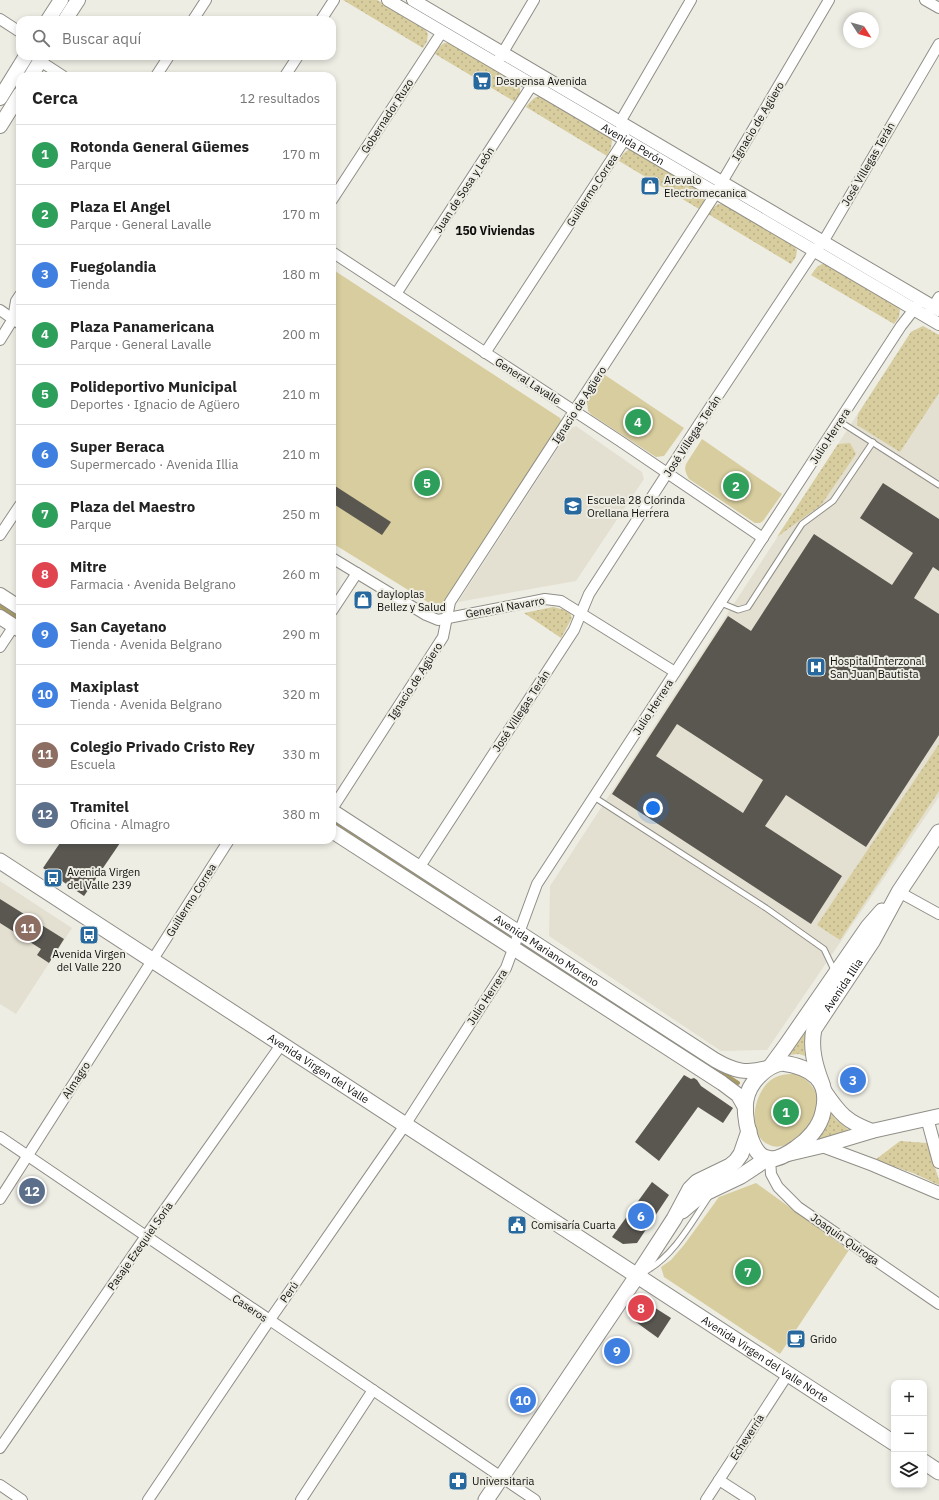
<!DOCTYPE html>
<html lang="es">
<meta charset="utf-8">
<style>
:root{--surface:#fff;--page:#f6f6f6;--text:#222;--muted:#767676;--line:#e0e0e0;--accent:#b45309}
body{margin:0;font-family:"IBM Plex Sans",sans-serif;background:var(--page);color:var(--text)}
.controls{position:absolute;right:12px;bottom:12px;display:grid;overflow:hidden;border-radius:8px;box-shadow:0 2px 6px #0003}
.controls button{width:36px;height:36px;display:grid;place-items:center;padding:0;border:0;border-bottom:1px solid var(--line);background:var(--surface);color:var(--text);font:20px sans-serif}
.compass{position:absolute;left:843px;top:12px;width:36px;height:36px;border-radius:50%;background:var(--surface);box-shadow:0 2px 6px #0003;rotate:126deg}
.you{position:absolute;left:653px;top:808px;width:14px;height:14px;margin:-10px;border:3px solid #fff;border-radius:50%;background:#1a73e8;box-shadow:0 0 0 6px #1a73e833}
.badge{display:grid;place-items:center;width:26px;height:26px;border-radius:50%;background:var(--accent);color:#fff;font-size:13px;font-weight:700}
.pin{position:absolute;translate:-50% -50%;border:2px solid #fff;box-shadow:0 1px 4px #0006}
.list{margin:0;padding:0;list-style:none}
h2{display:flex;justify-content:space-between;align-items:center;height:52px;margin:0;padding:0 16px;font-size:17px}
h2 small{font-size:13px;font-weight:400;color:var(--muted)}
.list li{display:grid;grid-template-columns:26px 1fr auto;gap:12px;align-items:center;box-sizing:border-box;height:60px;padding:0 16px;border-top:1px solid var(--line)}
.list b{display:block;font-size:15px;white-space:nowrap}
.list p{margin:0;font-size:13px;white-space:nowrap;color:var(--muted)}
.list em{font-size:13px;font-style:normal;color:var(--muted)}
.icon{flex:none;width:22px;height:22px;fill:none;stroke:currentColor;stroke-width:2;stroke-linecap:round;stroke-linejoin:round}
.map{position:relative;flex:none;width:939px;height:1500px;overflow:hidden}
.search{position:absolute;background:var(--surface);box-shadow:0 2px 6px #0003;left:16px;top:16px;width:320px;height:44px;display:flex;align-items:center;gap:10px;box-sizing:border-box;padding:0 14px;border-radius:12px;color:var(--muted);font-size:15px}
.panel{position:absolute;background:var(--surface);box-shadow:0 2px 6px #0003;left:16px;top:72px;width:320px;height:772px;border-radius:12px}
.map>svg:first-child{display:block}
</style>
<div class="map">
<svg width="939" height="1500" viewBox="0 0 939 1500">
<defs>
<pattern id="grass-dots" width="8" height="8" patternUnits="userSpaceOnUse"><rect width="8" height="8" fill="#d8cd9e"/><path d="M2 2h.1M6 6h.1" fill="none" stroke="#b8af87" stroke-width="1.8" stroke-linecap="round"/></pattern>
</defs>
<rect width="100%" height="100%" fill="#eeede4"/>
<g fill="#e4e0d1">
<path d="M923 326 939 335V797L767 1050 721 1051 549 936 550 886 911 332Z"/>
<path d="M576 426 642 472 644 479 576 581 458 602 571 428Z"/>
<path d="M0 881 72 928 16 1014 0 1004Z"/>
</g>
<g fill="url(#grass-dots)">
<path d="M343 0H377L424 27 428 34 427 41 423 48Z"/>
<path d="M444 43H450L516 81 520 88V95L515 102 435 54 439 47Z"/>
<path d="M541 96 608 135 612 141 611 148 607 156 526 107C531 101 533 97 541 96Z"/>
<path d="M628 150H634L700 189 704 195V202L699 209 619 161 623 154Z"/>
<path d="M718 204H725L792 244 797 250 796 257 791 264 708 214 714 207Z"/>
<path d="M822 264H828L896 304 900 310 899 317 894 324 811 275 817 267Z"/>
<path d="M923 326 939 335V393L900 452 857 425 858 414 911 332Z"/>
<path d="M850 443 856 454 821 505 777 537 838 444Z"/>
<path d="M553 607 569 611 572 618 561 638 524 613Z"/>
<path d="M939 744V791L840 940 817 925Z"/>
<path d="M807 1027 804 1043 805 1056 799 1054 787 1055Z"/>
<path d="M830 1109 835 1119 849 1130 814 1142Z"/>
<path d="M900 1141 927 1143 939 1180V1185L913 1173 875 1160Z"/>
</g>
<g fill="#d8cd9e">
<path d="M332 269 560 418 562 423 439 609 332 543Z"/>
<path d="M605 375 684 428 664 456 656 457 592 415 588 411 587 402Z"/>
<path d="M702 439 782 494 763 521 760 523H755L689 479C686 473 684 470 686 464Z"/>
<path d="M797 1074C806 1079 812 1084 816 1093 825 1115 795 1152 772 1146 744 1138 753 1089 774 1078 781 1074 789 1074 797 1074Z"/>
<path d="M756 1183 849 1250 780 1354 664 1277 661 1267 671 1260 684 1245 719 1197Z"/>
</g>
<g fill="none" stroke-linecap="round" stroke-linejoin="round">
<g stroke="#a79a63" stroke-width="4">
<path d="M0 606 20 619"/>
<path d="M332 821 738 1083"/>
</g>
</g>
<g fill="#595750" fill-rule="evenodd">
<path d="M883 483 939 519V571L933 567 914 598 939 614V735L866 847 786 795 765 826 842 876 811 924 612 794 728 616 751 631 814 534 892 585 913 553 860 518ZM677 724 763 780 743 813 656 756Z"/>
<path d="M332 484 391 522 382 535 332 503Z"/>
<path d="M62 840H122L84 896 43 868Z"/>
<path d="M0 899 64 939 49 963 37 955 41 949 0 923Z"/>
<path d="M684 1075 691 1079 694 1078 697 1080 701 1086 733 1108 723 1123 698 1107 659 1161 635 1142Z"/>
<path d="M652 1182 669 1195 637 1243 623 1244 612 1237Z"/>
<path d="M649 1304 671 1318 658 1338 629 1317 636 1307Z"/>
</g>
<g fill="none" stroke-linecap="round" stroke-linejoin="round">
<g stroke="#908e87" stroke-width="7">
<g id="service">
<path d="M839 421 939 485"/>
<path d="M721 603 738 610 748 607 802 524 833 501 873 442"/>
<path d="M594 797 766 908 824 949 835 972"/>
<path d="M646 1271C674 1256 693 1220 710 1195"/>
</g>
</g>
<g stroke="#908e87" stroke-width="12">
<g id="minor">
<path d="M925 0 939 8"/>
<path d="M0 19 20 32"/>
<path d="M193 20 206 0"/>
<path d="M321 20 334 0"/>
<path d="M39 56 40 61 63 76"/>
<path d="M496 64 534 0"/>
<path d="M156 76 169 56"/>
<path d="M285 76 298 56"/>
<path d="M332 200 442 32"/>
<path d="M332 252 620 441 763 538"/>
<path d="M396 294 532 85"/>
<path d="M0 310 20 324"/>
<path d="M930 312 939 297"/>
<path d="M0 340 13 319 16 301 20 295"/>
<path d="M485 353 625 139 620 122 691 0"/>
<path d="M0 535 20 505"/>
<path d="M332 558 426 615 438 620 545 599 561 601 675 672"/>
<path d="M332 611 357 573"/>
<path d="M0 647 14 626"/>
<path d="M332 809 443 637 450 602 716 193 722 182 829 0"/>
<path d="M419 868 574 630 589 594 699 424 814 251 823 242 939 44"/>
<path d="M899 892 939 914"/>
<path d="M0 1137 535 1500"/>
<path d="M770 1159 771 1174 778 1187 798 1207 939 1304"/>
<path d="M0 1199 229 840"/>
<path d="M0 1448 146 1236 281 1045"/>
<path d="M719 1480 750 1500"/>
<path d="M0 1485 22 1500"/>
<path d="M148 1500 269 1321 405 1125 506 968 537 884 901 326 919 303"/>
<path d="M301 1500 373 1390"/>
<path d="M706 1500 788 1374"/>
</g>
</g>
<g stroke="#908e87" stroke-width="14">
<g id="tertiary">
<path id="s1" d="M388 0 939 324"/>
<path d="M413 0 939 310"/>
<path d="M927 1118 939 1162"/>
<path d="M822 1146 873 1165 939 1193"/>
</g>
</g>
<g stroke="#908e87" stroke-width="16">
<g id="secondary">
<path d="M48 20 61 0"/>
<path d="M65 20 78 0"/>
<path d="M31 76 43 56"/>
<path d="M0 98 26 56"/>
<path d="M0 126 20 94"/>
<path d="M0 595 20 608"/>
<path d="M0 617 20 630"/>
<path id="s2" d="M332 811 715 1060C734 1071 746 1074 767 1068"/>
<path d="M332 831 722 1083 738 1095 746 1109"/>
<path d="M825 1092C840 1114 847 1122 872 1131"/>
<path d="M788 1154 822 1146 872 1131 939 1116"/>
</g>
</g>
<g stroke="#908e87" stroke-width="17">
<g id="primary">
<path id="s3" d="M0 861 894 1443"/>
<path d="M782 1063C811 1067 831 1080 823 1112 820 1127 808 1140 796 1148 789 1153 778 1160 769 1159 750 1156 743 1115 746 1100 749 1083 765 1066 782 1063Z"/>
<path d="M771 1066 785 1047 868 927 882 911"/>
<path id="s4" d="M822 1084C815 1066 810 1048 814 1029L873 940 899 892 939 832"/>
<path d="M682 1211 701 1195 741 1176 768 1158"/>
<path d="M924 1462 939 1472"/>
<path d="M486 1500 637 1276 674 1219 690 1189 697 1182 730 1166 736 1161 741 1154 749 1131"/>
</g>
</g>
<use href="#service" stroke="#fff" stroke-width="5"/>
<use href="#minor" stroke="#fff" stroke-width="10"/>
<use href="#tertiary" stroke="#fff" stroke-width="12"/>
<use href="#secondary" stroke="#fff" stroke-width="14"/>
<use href="#primary" stroke="#fff" stroke-width="15"/>
</g>
<defs>
<g id="supermarket-square" transform="scale(1)"><rect x="-9" y="-9" width="18" height="18" rx="4" fill="#27699f" stroke="#eeede4"/><path d="M-6-5.5h2.5l.6 2H6L4.5 2H-2.5L-4.4-4H-6ZM-1.5 3.2a1.3 1.3 0 1 0 .1 0ZM3 3.2a1.3 1.3 0 1 0 .1 0Z" fill="#fff"/></g>
<g id="shop-square" transform="scale(1)"><rect x="-9" y="-9" width="18" height="18" rx="4" fill="#27699f" stroke="#eeede4"/><path d="M-5-2.5h2.3a2.7 3.5 0 0 1 5.4 0H5L5.5 6h-11ZM-1.5-2.5h3a1.5 2.3 0 0 0-3 0Z" fill="#fff"/></g>
<g id="school-square" transform="scale(1)"><rect x="-9" y="-9" width="18" height="18" rx="4" fill="#27699f" stroke="#eeede4"/><path d="M0-5L7-2L0 1L-7-2ZM-4 1L0 2.5L4 1V4Q0 6-4 4Z" fill="#fff"/></g>
<g id="hospital-square" transform="scale(1)"><rect x="-9" y="-9" width="18" height="18" rx="4" fill="#27699f" stroke="#eeede4"/><path d="M-5-5h3v3.5h4V-5h3V5h-3V1.5h-4V5h-3Z" fill="#fff"/></g>
<g id="bus-square" transform="scale(1)"><rect x="-9" y="-9" width="18" height="18" rx="4" fill="#27699f" stroke="#eeede4"/><path d="M-5-6H5V4H4V6H2V4H-2V6H-4V4H-5ZM-3.5-4V0h7V-4ZM-3.5 1.2v1.5H-2V1.2ZM2 1.2v1.5H3.5V1.2Z" fill="#fff"/></g>
<g id="civic-square" transform="scale(1)"><rect x="-9" y="-9" width="18" height="18" rx="4" fill="#27699f" stroke="#eeede4"/><path d="M-.6-6.5H3V-4.5H.6V-3L4-1V1h2V6H-6V1h2V-1L-.6-3ZM-1.2 2.5V6h2.4V2.5Z" fill="#fff"/></g>
<g id="cafe-square" transform="scale(1)"><rect x="-9" y="-9" width="18" height="18" rx="4" fill="#27699f" stroke="#eeede4"/><path d="M-5.5-4.5H6V0H3Q3 3.5 0 3.5H-2.5Q-5.5 3.5-5.5 0ZM3-3.2v2h1.7v-2ZM-6 4.5H4V6H-6Z" fill="#fff"/></g>
<g id="pharmacy-square" transform="scale(1)"><rect x="-9" y="-9" width="18" height="18" rx="4" fill="#27699f" stroke="#eeede4"/><path d="M-2-6h4v4h4v4h-4v4h-4v-4h-4v-4h4Z" fill="#fff"/></g>
</defs>
<g fill-rule="evenodd">
<use href="#supermarket-square" x="482" y="81"/>
<use href="#shop-square" x="650" y="186"/>
<use href="#school-square" x="573" y="506"/>
<use href="#shop-square" x="363" y="600"/>
<use href="#hospital-square" x="816" y="667"/>
<use href="#bus-square" x="53" y="878"/>
<use href="#bus-square" x="89" y="935"/>
<use href="#civic-square" x="517" y="1225"/>
<use href="#cafe-square" x="796" y="1339"/>
<use href="#pharmacy-square" x="458" y="1481"/>
</g>
<g text-anchor="middle" dominant-baseline="central" stroke-width="4" stroke-linejoin="round" paint-order="stroke">
<g font-size="11" fill="#0f0e0c" stroke="#eeede4" text-anchor="start">
<text x="496" y="81">Despensa Avenida</text>
<text x="664" y="180">Arevalo<tspan x="664" dy="13">Electromecanica</tspan></text>
<text x="587" y="500">Escuela 28 Clorinda<tspan x="587" dy="13">Orellana Herrera</tspan></text>
<text x="377" y="594">dayloplas<tspan x="377" dy="13">Bellez y Salud</tspan></text>
<text x="830" y="661">Hospital Interzonal<tspan x="830" dy="13">San Juan Bautista</tspan></text>
<text x="67" y="872">Avenida Virgen<tspan x="67" dy="13">del Valle 239</tspan></text>
<text x="89" y="954" text-anchor="middle">Avenida Virgen<tspan x="89" dy="13">del Valle 220</tspan></text>
<text x="531" y="1225">Comisaría Cuarta</text>
<text x="810" y="1339">Grido</text>
<text x="472" y="1481">Universitaria</text>
</g>
<g font-size="11" fill="#0f0e0c" stroke="#eeede4">
<text transform="translate(387 116) rotate(-57)">Gobernador Ruzo</text>
<text transform="translate(758 121) rotate(-59)">Ignacio de Agüero</text>
<text stroke="none"><textPath href="#s1" startOffset="284">Avenida Perón</textPath></text>
<text transform="translate(868 164) rotate(-60)">José Villegas Terán</text>
<text transform="translate(464 190) rotate(-57)">Juan de Sosa y León</text>
<text transform="translate(592 190) rotate(-57)">Guillermo Correa</text>
<text transform="translate(528 381) rotate(33)">General Lavalle</text>
<text transform="translate(579 405) rotate(-57)">Ignacio de Agüero</text>
<text transform="translate(692 436) rotate(-57)">José Villegas Terán</text>
<text transform="translate(830 436) rotate(-57)">Julio Herrera</text>
<text transform="translate(505 607) rotate(-10)">General Navarro</text>
<text transform="translate(415 681) rotate(-57)">Ignacio de Agüero</text>
<text transform="translate(653 707) rotate(-57)">Julio Herrera</text>
<text transform="translate(521 711) rotate(-57)">José Villegas Terán</text>
<text transform="translate(191 900) rotate(-58)">Guillermo Correa</text>
<text stroke="none"><textPath href="#s2" startOffset="256">Avenida Mariano Moreno</textPath></text>
<text stroke="none"><textPath href="#s4" startOffset="109">Avenida Illia</textPath></text>
<text transform="translate(487 997) rotate(-57)">Julio Herrera</text>
<text stroke="none"><textPath href="#s3" startOffset="380">Avenida Virgen del Valle</textPath></text>
<text transform="translate(76 1080) rotate(-57)">Almagro</text>
<text transform="translate(845 1239) rotate(35)">Joaquín Quiroga</text>
<text transform="translate(140 1246) rotate(-55)">Pasaje Ezequiel Soria</text>
<text transform="translate(289 1292) rotate(-55)">Perú</text>
<text transform="translate(250 1308) rotate(34)">Caseros</text>
<text stroke="none"><textPath href="#s3" startOffset="913">Avenida Virgen del Valle Norte</textPath></text>
<text transform="translate(747 1437) rotate(-57)">Echeverría</text>
</g>
<g font-size="12" font-weight="bold" fill="#0f0e0c" stroke="#eeede4">
<text x="495" y="230">150 Viviendas</text>
</g>
</g>
</svg>
<div class="controls">
<button>+</button>
<button>−</button>
<button><svg class="icon" aria-label="layers" viewBox="0 0 24 24"><path d="M12 4l9 5-9 5-9-5zM3 14l9 5 9-5"/></svg></button>
</div>
<svg class="compass" viewBox="-18 -18 36 36"><path d="M0-13l5 13h-10z" fill="#e53935"/><path d="M0 13l5-13h-10z" fill="#767676"/></svg>
<div class="you"></div>
<div class="pin badge" style="left:786px;top:1112px;background:#2e9e5b">1</div>
<div class="pin badge" style="left:736px;top:486px;background:#2e9e5b">2</div>
<div class="pin badge" style="left:853px;top:1080px;background:#3f7fe0">3</div>
<div class="pin badge" style="left:638px;top:422px;background:#2e9e5b">4</div>
<div class="pin badge" style="left:427px;top:483px;background:#2e9e5b">5</div>
<div class="pin badge" style="left:641px;top:1216px;background:#3f7fe0">6</div>
<div class="pin badge" style="left:748px;top:1272px;background:#2e9e5b">7</div>
<div class="pin badge" style="left:641px;top:1308px;background:#e0444e">8</div>
<div class="pin badge" style="left:617px;top:1351px;background:#3f7fe0">9</div>
<div class="pin badge" style="left:523px;top:1400px;background:#3f7fe0">10</div>
<div class="pin badge" style="left:28px;top:928px;background:#8d6e63">11</div>
<div class="pin badge" style="left:32px;top:1191px;background:#5c6f8a">12</div>
<div class="search"><svg class="icon" aria-label="search" viewBox="0 0 24 24"><circle cx="10" cy="10" r="6"/><path d="M15 15l6 6"/></svg>Buscar aquí</div>
<section class="panel">
<h2>Cerca<small>12 resultados</small></h2>
<ul class="list">
<li><span class="badge" style="background:#2e9e5b">1</span><div><b>Rotonda General Güemes</b><p>Parque</p></div><em>170 m</em></li>
<li><span class="badge" style="background:#2e9e5b">2</span><div><b>Plaza El Angel</b><p>Parque · General Lavalle</p></div><em>170 m</em></li>
<li><span class="badge" style="background:#3f7fe0">3</span><div><b>Fuegolandia</b><p>Tienda</p></div><em>180 m</em></li>
<li><span class="badge" style="background:#2e9e5b">4</span><div><b>Plaza Panamericana</b><p>Parque · General Lavalle</p></div><em>200 m</em></li>
<li><span class="badge" style="background:#2e9e5b">5</span><div><b>Polideportivo Municipal</b><p>Deportes · Ignacio de Agüero</p></div><em>210 m</em></li>
<li><span class="badge" style="background:#3f7fe0">6</span><div><b>Super Beraca</b><p>Supermercado · Avenida Illia</p></div><em>210 m</em></li>
<li><span class="badge" style="background:#2e9e5b">7</span><div><b>Plaza del Maestro</b><p>Parque</p></div><em>250 m</em></li>
<li><span class="badge" style="background:#e0444e">8</span><div><b>Mitre</b><p>Farmacia · Avenida Belgrano</p></div><em>260 m</em></li>
<li><span class="badge" style="background:#3f7fe0">9</span><div><b>San Cayetano</b><p>Tienda · Avenida Belgrano</p></div><em>290 m</em></li>
<li><span class="badge" style="background:#3f7fe0">10</span><div><b>Maxiplast</b><p>Tienda · Avenida Belgrano</p></div><em>320 m</em></li>
<li><span class="badge" style="background:#8d6e63">11</span><div><b>Colegio Privado Cristo Rey</b><p>Escuela</p></div><em>330 m</em></li>
<li><span class="badge" style="background:#5c6f8a">12</span><div><b>Tramitel</b><p>Oficina · Almagro</p></div><em>380 m</em></li>
</ul>
</section>
</div>
